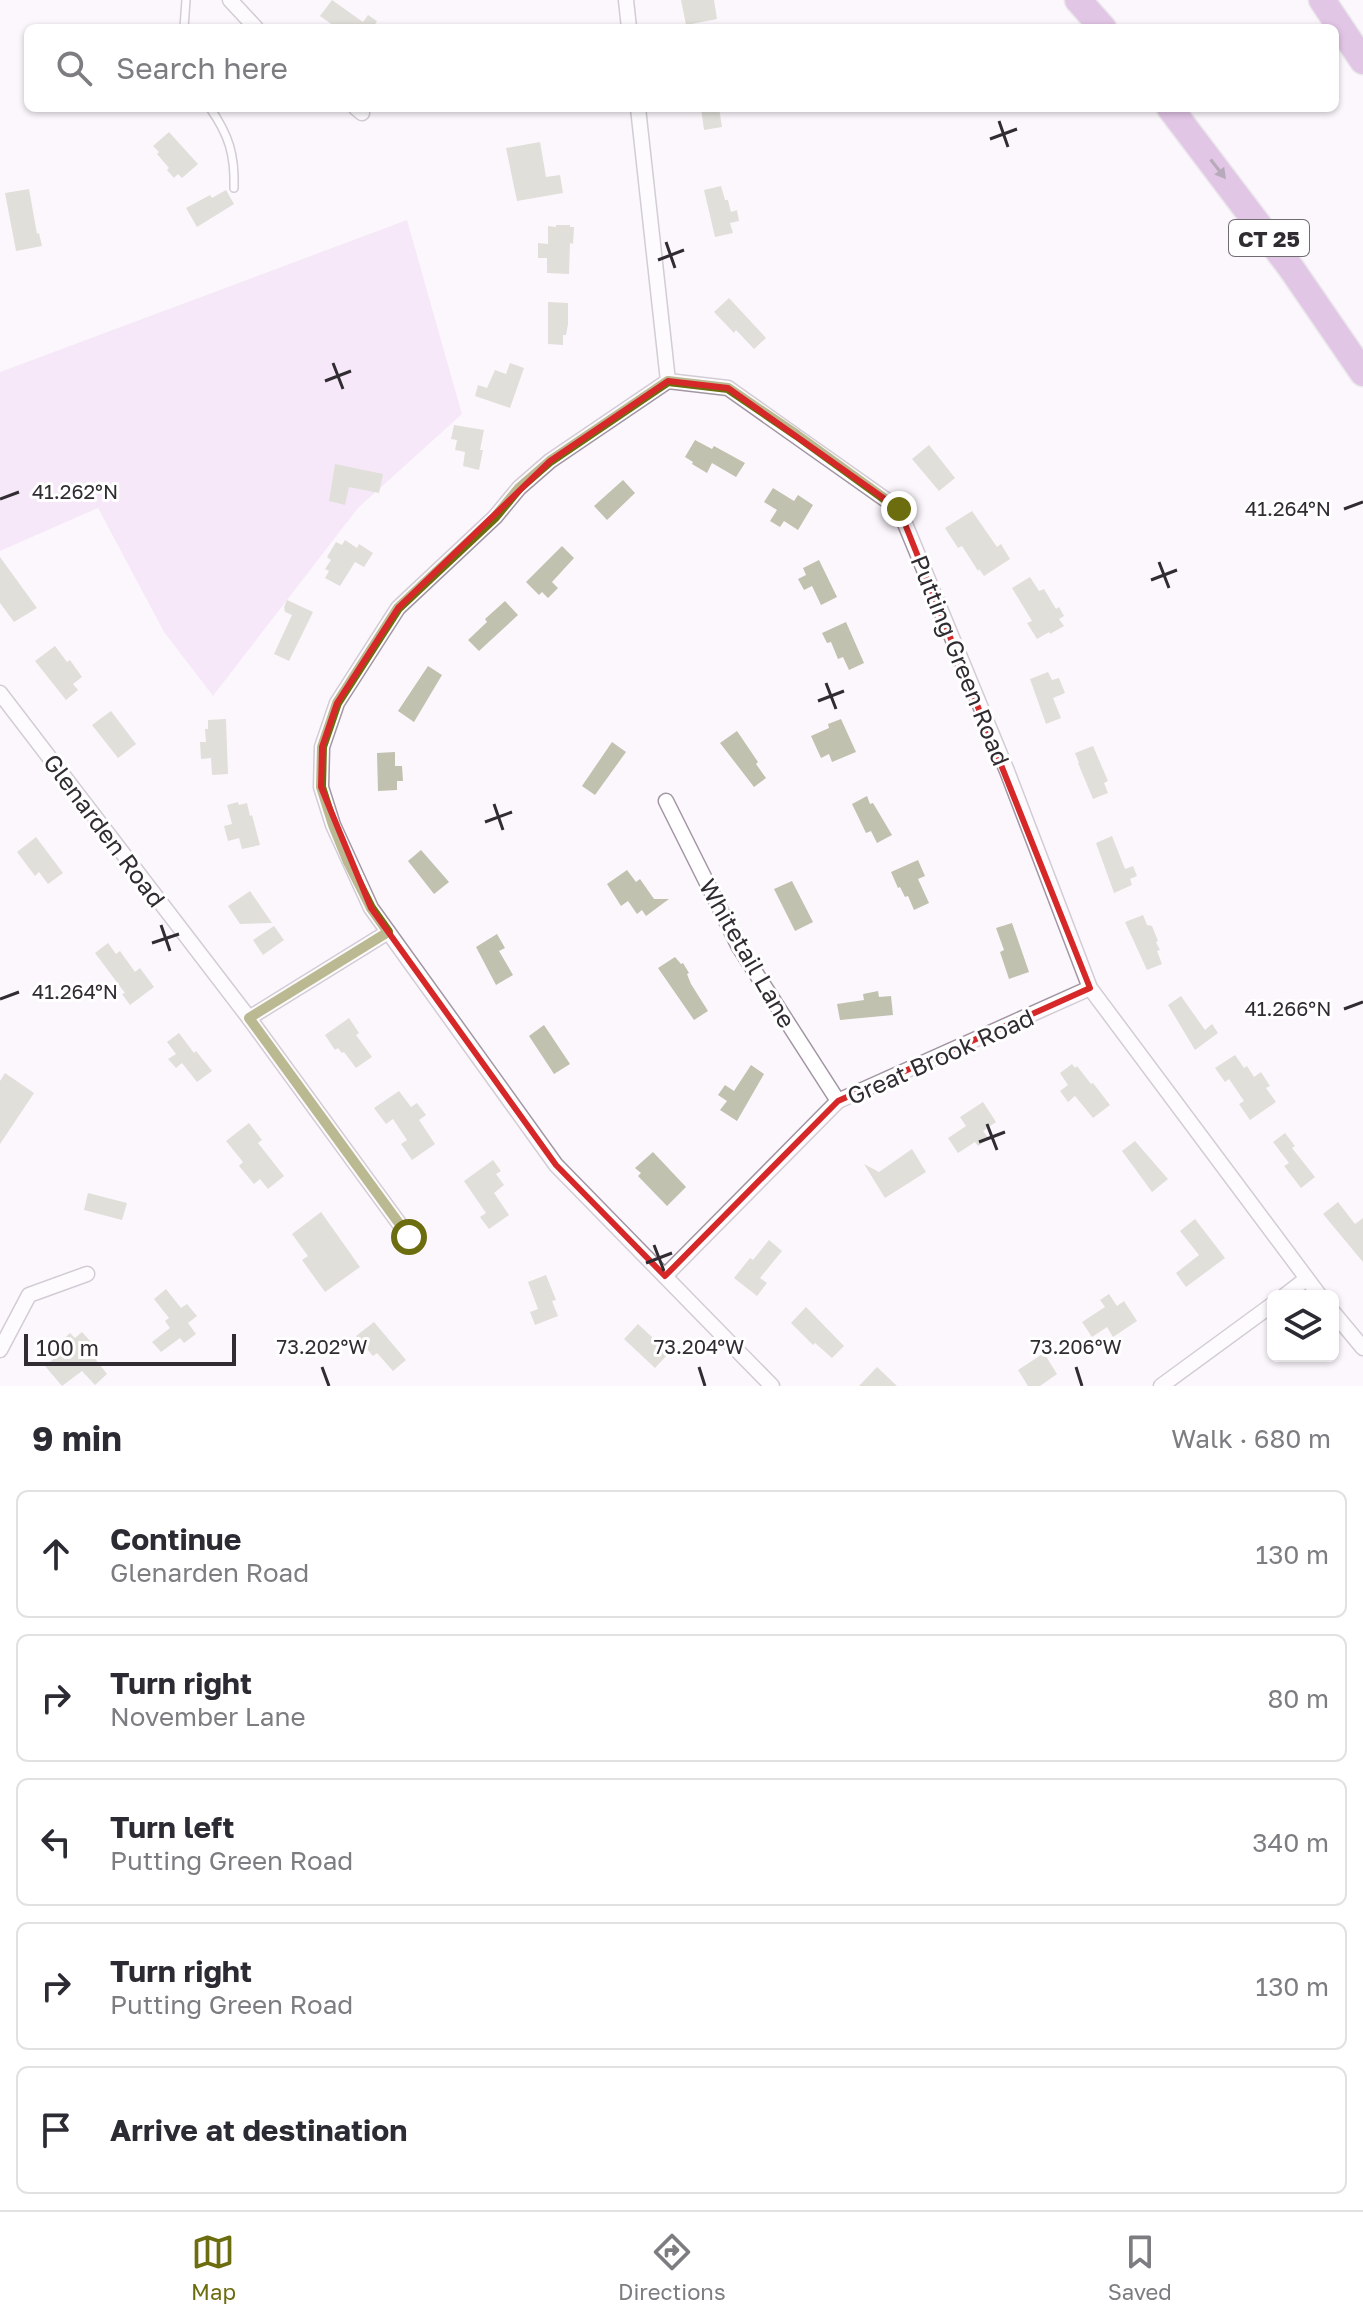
<!DOCTYPE html>
<meta charset="utf-8">
<style>
:root{--surface:#fff;--page:#f2f2f3;--text:#2b2b33;--muted:#7c7c81;--line:#e1e1e2;--accent:#6c6d0f}
body{margin:0;font-family:"Golos Text",sans-serif;background:var(--page);color:var(--text)}
.controls{position:absolute;right:24px;bottom:24px;display:grid;overflow:hidden;border-radius:12px;box-shadow:0 2px 6px #0004}
.controls button{width:72px;height:72px;display:grid;place-items:center;padding:0;border:0;border-bottom:2px solid var(--line);background:var(--surface);color:var(--text);font:40px sans-serif}
.scale{position:absolute;left:24px;bottom:20px;width:212px;box-sizing:border-box;padding-left:8px;border:4px solid #312c32;border-top:0;font-size:22px;line-height:28px;white-space:nowrap;color:#312c32;-webkit-text-stroke:6px #fff;paint-order:stroke}
.stop{position:absolute;width:24px;height:24px;margin:-18px;border:6px solid #6c6d0f;border-radius:50%;background:#fff}
.stop.end{background:#6c6d0f;border-color:#fff;box-shadow:0 2px 8px #0008}
.list{margin:0;padding:0;list-style:none}
h2{display:flex;justify-content:space-between;align-items:center;height:104px;margin:0;padding:0 32px;font-size:34px}
h2 small{font-size:26px;font-weight:400;color:var(--muted)}
.list li{display:grid;grid-template-columns:52px 1fr auto;gap:24px;align-items:center;box-sizing:border-box;height:128px;margin:0 16px 16px;padding:0 16px;border:2px solid var(--line);border-radius:12px}
.list b{display:block;font-size:30px;white-space:nowrap}
.list p{margin:0;font-size:26px;white-space:nowrap;color:var(--muted)}
.list em{font-size:26px;font-style:normal;color:var(--muted)}
.icon{flex:none;width:44px;height:44px;fill:none;stroke:currentColor;stroke-width:2;stroke-linecap:round;stroke-linejoin:round}
.map{position:relative;flex:none;width:1363px;height:1386px;overflow:hidden}
.search{position:absolute;background:var(--surface);box-shadow:0 2px 6px #0004;left:24px;right:24px;top:24px;height:88px;display:flex;align-items:center;gap:20px;box-sizing:border-box;padding:0 28px;border-radius:12px;color:var(--muted);font-size:30px}
.sheet{height:824px;background:var(--surface)}
nav{display:flex;justify-content:space-around;align-items:center;box-sizing:border-box;height:112px;border-top:2px solid var(--line);background:var(--surface);font-size:22px;color:var(--muted)}
nav a{display:grid;justify-items:center;gap:4px}
nav .on{color:var(--accent)}
.map>svg:first-child{display:block}
</style>
<div class="map">
<svg width="1363" height="1386" viewBox="0 0 1363 1386">
<rect width="100%" height="100%" fill="#fcf7fd"/>
<path fill="#efd6f2" d="M407 220 462 414 358 508 213 696 164 632 98 508 0 551V372Z"/>
<g fill="#c0c1ae">
<path d="M332 0 363 22 368 15 377 21 373 28H337L320 16Z"/>
<path d="M681 0H714L717 19 686 25Z"/>
<path d="M701 108H719L722 127 704 130Z"/>
<path d="M169 132 198 164 182 178 178 174 174 178 167 170 169 168 157 154 159 152 153 146Z"/>
<path d="M540 142 546 177 560 175 563 193 517 201 506 148Z"/>
<path d="M721 186 725 200H728L731 212 737 210 739 221 730 223 733 233 715 237 704 190Z"/>
<path d="M29 189 37 234 39 233 42 246 16 251 5 193Z"/>
<path d="M226 190 234 204 197 227 186 208 210 195 212 198Z"/>
<path d="M556 225H570V227H574L573 244 570 243 569 274 547 273V258H538V243L548 244V226L556 227Z"/>
<path d="M729 298 766 338 754 349 736 330 734 333 714 312Z"/>
<path d="M548 302 568 303V324L566 335H563V345L548 344Z"/>
<path d="M510 363 524 368 510 408 475 396 478 385 487 388 495 370 506 374Z"/>
<path d="M454 425 484 430 480 450H483L479 470 463 466 465 452 455 450 457 440 451 439Z"/>
<path d="M695 440 712 449 714 446 745 463 736 477 712 463 707 473 692 464 693 462 685 457Z"/>
<path d="M929 445 955 478 939 491 912 459Z"/>
<path d="M335 464 383 474 379 493 349 487 345 505 329 501Z"/>
<path d="M623 480 635 493 607 520 594 506Z"/>
<path d="M773 488 794 501 798 495 813 505 798 530 784 521 780 527 770 521 777 510 764 502Z"/>
<path d="M972 511 997 547 1001 544 1010 559 984 576 979 569 978 571 962 546 958 548 945 528Z"/>
<path d="M345 540 357 548 359 544 373 553 364 567 355 562 340 586 325 578 329 571 325 569 331 560 327 557 336 542 342 545Z"/>
<path d="M562 546 574 558 552 582 558 588 548 598 542 592 539 595 526 582Z"/>
<path d="M0 557 37 608 14 622 0 603Z"/>
<path d="M819 560 837 597 821 605 812 586 804 590 798 579 806 575 803 568Z"/>
<path d="M1030 577 1039 591 1044 589 1056 609 1059 607 1064 616 1059 619 1064 626 1050 634 1049 632 1037 639 1027 623 1032 621 1012 588Z"/>
<path d="M287 600 313 612 289 661 274 654 292 615 285 612 284 607Z"/>
<path d="M505 601 518 615 479 651 468 640 487 622 485 619Z"/>
<path d="M846 622 864 663 849 670 843 657 838 659 831 642 827 643 822 633Z"/>
<path d="M55 646 67 662 70 660 82 677 73 684 78 690 66 700 35 661Z"/>
<path d="M428 666 442 675 414 722 398 711Z"/>
<path d="M1048 672 1052 680 1059 678 1065 693 1053 698 1061 718 1046 724 1030 679Z"/>
<path d="M111 711 136 744 118 758 92 725Z"/>
<path d="M226 719 228 774 212 775 211 758 201 759 200 742H206L205 729H208V720Z"/>
<path d="M841 719 856 752 832 762 829 754 821 758 811 736 829 728 828 724Z"/>
<path d="M737 731 758 762 756 764 766 778 754 787 720 743Z"/>
<path d="M612 742 626 752 595 795 582 786Z"/>
<path d="M1093 746 1108 781 1104 783 1108 793 1093 799 1078 763H1079L1075 753Z"/>
<path d="M395 752V766H402L403 781H397V790L378 791 377 753Z"/>
<path d="M867 796 870 804 873 803 892 835 877 843 871 831 866 833 852 804Z"/>
<path d="M238 802 239 805 247 803 250 816 252 815 260 845 242 849 239 838 228 841 224 826 232 824 227 805Z"/>
<path d="M1112 836 1125 869 1133 866 1137 876 1130 879 1132 885 1114 893 1096 843Z"/>
<path d="M36 837 63 873 48 884 39 872 35 876 17 852Z"/>
<path d="M421 850 449 882 434 894 408 861Z"/>
<path d="M918 860 925 876 918 879 929 903 914 910 908 896 905 897 900 887 898 888 891 872Z"/>
<path d="M627 870 636 882 640 879 654 899H669L646 916 642 910 637 914 628 901 621 906 607 884Z"/>
<path d="M792 881 813 922 795 931 774 889Z"/>
<path d="M250 891 272 923 240 924 228 906Z"/>
<path d="M1143 915 1147 925 1152 926 1158 941 1156 942 1160 950 1157 951 1162 964 1147 970 1125 922Z"/>
<path d="M1012 923 1029 972 1009 979 1000 952 1004 950 996 928Z"/>
<path d="M274 926 284 940 263 955 253 940Z"/>
<path d="M497 934 505 948 499 951 513 975 496 985 476 947Z"/>
<path d="M108 943 116 954 120 951 135 972 140 968 154 987 130 1005 122 994 125 993 95 953Z"/>
<path d="M675 957 681 964 683 963 689 973 687 974 691 984 708 1011 694 1020 658 968Z"/>
<path d="M878 991 879 997 891 996 893 1015 840 1020 837 1004 864 1000 863 994Z"/>
<path d="M1181 996 1205 1030 1212 1024 1218 1033 1195 1050 1168 1005Z"/>
<path d="M349 1018 359 1033 356 1035 372 1057 356 1068 344 1052 342 1053 338 1048 335 1050 325 1035Z"/>
<path d="M544 1025 570 1064 554 1074 529 1036Z"/>
<path d="M179 1033 194 1053 196 1051 212 1071 197 1082 182 1063 176 1068 168 1059 176 1054 167 1042Z"/>
<path d="M1235 1055 1244 1068 1247 1066 1254 1077 1261 1072 1270 1086 1266 1088 1276 1102 1250 1120 1239 1104 1244 1101 1229 1079 1225 1082 1215 1068Z"/>
<path d="M1072 1064 1075 1068 1077 1066 1091 1084 1093 1083 1110 1105 1093 1118 1075 1096 1068 1102 1060 1091 1068 1085 1060 1073Z"/>
<path d="M751 1065 764 1074 737 1121 720 1110 727 1101 718 1095 725 1085 734 1091Z"/>
<path d="M5 1073 34 1093 0 1144V1081Z"/>
<path d="M399 1091 411 1107 417 1103 426 1115 419 1120 435 1144 412 1160 401 1144 407 1140 393 1119 386 1124 374 1108Z"/>
<path d="M983 1102 996 1122 983 1131 989 1139 978 1146 975 1142 958 1153 948 1138 966 1126 960 1117Z"/>
<path d="M249 1123 262 1140 258 1143 284 1176 268 1189 260 1179 254 1184 239 1166 243 1162 226 1141Z"/>
<path d="M1285 1133 1295 1146 1292 1148 1315 1177 1301 1188 1284 1166 1289 1163 1273 1142Z"/>
<path d="M1135 1141 1168 1179 1152 1192 1122 1151Z"/>
<path d="M912 1149 926 1172 885 1198 864 1164 879 1172Z"/>
<path d="M653 1152 686 1187 667 1206 638 1176 641 1173 635 1168Z"/>
<path d="M493 1160 501 1171 496 1174 504 1185 494 1193 509 1215 489 1229 480 1217 486 1213 464 1181Z"/>
<path d="M88 1193 127 1203 122 1220 84 1210Z"/>
<path d="M1338 1202 1355 1224 1363 1218V1262L1323 1214Z"/>
<path d="M321 1212 360 1267 325 1292 302 1260 308 1256 292 1234Z"/>
<path d="M1195 1219 1225 1258 1186 1287 1176 1273 1199 1255 1180 1231Z"/>
<path d="M769 1240 782 1251 760 1278 767 1283 757 1296 734 1278 750 1258 753 1260Z"/>
<path d="M546 1275 556 1300 552 1301 558 1316 535 1325 530 1312 538 1309 528 1282Z"/>
<path d="M166 1289 181 1308 187 1304 197 1316 188 1323 196 1334 184 1343 180 1338 161 1352 152 1342 170 1328 165 1321 169 1318 154 1299Z"/>
<path d="M1109 1294 1117 1306 1124 1301 1137 1321 1113 1337 1107 1327 1092 1337 1082 1322 1105 1307 1100 1300Z"/>
<path d="M806 1307 844 1346 832 1358 815 1343 813 1345 791 1323Z"/>
<path d="M374 1322 406 1360 393 1371 377 1353 373 1356 356 1336Z"/>
<path d="M638 1324 669 1353 655 1368 624 1339Z"/>
<path d="M82 1332 99 1351 93 1356 107 1374 95 1385 82 1371 62 1386 45 1366 64 1350 58 1344 61 1341 70 1333 75 1338Z"/>
<path d="M1044 1353 1057 1374 1040 1386H1028L1018 1370Z"/>
<path d="M877 1367 897 1386H859Z"/>
</g>
<g fill="none" stroke-linecap="round" stroke-linejoin="round">
<g stroke="#a396a4" stroke-width="10">
<g id="service">
<path d="M184 28 186 0"/>
<path d="M210 108C229 135 235 155 234 188"/>
</g>
</g>
<g stroke="#a396a4" stroke-width="17">
<g id="minor">
<path d="M230 0 256 28"/>
<path d="M626 0 629 28"/>
<path d="M356 108 362 113"/>
<path d="M638 108 668 381"/>
<path d="M0 693 249 1018 409 1237"/>
<path d="M666 801 739 947 838 1101"/>
<path d="M249 1018 388 932"/>
<path d="M665 1276 838 1101 1090 988"/>
<path d="M1284 1296 1306 1279"/>
<path d="M1333 1312 1363 1348"/>
<path d="M0 1350 29 1295 87 1274"/>
<path d="M772 1386 556 1165 371 908 333 825 321 787 322 747 337 703 398 608 495 517 519 488 550 461 668 381 728 388 899 509 1007 771 1090 988 1320 1296"/>
<path d="M1161 1386 1273 1304"/>
</g>
</g>
<g stroke="#d6d5d6" stroke-width="29">
<g id="motorway">
<path d="M1078 0 1103 28"/>
<path d="M1322 0 1363 61"/>
<path d="M1170 108 1291 268 1363 373"/>
</g>
</g>
<use href="#service" stroke="#fff" stroke-width="7"/>
<use href="#minor" stroke="#fff" stroke-width="14"/>
<use href="#motorway" stroke="#c38acb" stroke-width="26"/>
</g>
<defs><path id="oneway-solid" d="M-6-.8H1V-3.2L6.5 0L1 3.2V.8H-6Z" transform="scale(2)"/></defs>
<use fill="#644d68" href="#oneway-solid" transform="translate(1218 169) rotate(52)"/>
<g fill="none" stroke-linecap="round" stroke-linejoin="round">
<path stroke="#6c6d0f" stroke-width="10" d="M409 1237 249 1018 388 932 371 908 348 862 333 825 321 787 322 747 337 703 398 608 495 517 519 488 550 461 668 381 728 388 797 435 899 509"/>
</g>
<path d="M0 0H1363V1386H0ZM668 381 728 388 899 509 1090 988 838 1101 665 1276 556 1165 371 908 321 787 322 747 337 703 398 608 550 461Z" fill="#fcf7fd" fill-opacity=".55" fill-rule="evenodd"/>
<path fill="none" stroke="#d62828" stroke-width="6" stroke-linejoin="round" d="M668 381 728 388 899 509 1090 988 838 1101 665 1276 556 1165 371 908 321 787 322 747 337 703 398 608 550 461Z"/>
<path fill="none" stroke="#312c32" stroke-width="3" d="M999 121 1008 147M990 139 1017 129M666 242 675 268M658 260 684 250M333 363 343 389M325 381 351 371M0 499 19 492M1344 509 1363 502M1159 562 1169 588M1151 580 1177 570M826 683 836 709M818 701 844 691M494 804 503 830M485 822 512 812M161 925 170 951M152 943 179 934M0 999 19 992M1344 1009 1363 1002M987 1124 997 1150M979 1142 1005 1132M654 1245 664 1271M646 1263 672 1253M322 1367 329 1386M699 1367 705 1386M1076 1367 1082 1386"/>
<g text-anchor="middle" dominant-baseline="central" stroke-width="6" stroke-linejoin="round" paint-order="stroke">
<rect fill="#fff" stroke="#6f6b70" stroke-width="2" x="1229" y="220" width="80" height="36" rx="6"/>
<g font-size="22" font-weight="bold" fill="#312c32">
<text x="1269" y="238">CT 25</text>
</g>
<g font-size="24" fill="#312c32" stroke="#fff">
<text transform="translate(961 660) rotate(68)">Putting Green Road</text>
<text transform="translate(105 830) rotate(53)">Glenarden Road</text>
<text transform="translate(748 953) rotate(60)">Whitetail Lane</text>
<text transform="translate(940 1056) rotate(-24)">Great Brook Road</text>
</g>
</g>
<g font-size="20" text-anchor="middle" fill="#312c32" stroke="#fff" stroke-width="6" stroke-linejoin="round" paint-order="stroke">
<text x="75" y="499">41.262°N</text>
<text x="1288" y="516">41.264°N</text>
<text x="75" y="999">41.264°N</text>
<text x="1288" y="1016">41.266°N</text>
<text x="322" y="1354">73.202°W</text>
<text x="699" y="1354">73.204°W</text>
<text x="1076" y="1354">73.206°W</text>
</g>
</svg>
<div class="controls">
<button><svg class="icon" aria-label="layers" viewBox="0 0 24 24"><path d="M12 4l9 5-9 5-9-5zM3 14l9 5 9-5"/></svg></button>
</div>
<div class="scale">100 m</div>
<div class="stop" style="left:409px;top:1237px"></div>
<div class="stop end" style="left:899px;top:509px"></div>
<div class="search"><svg class="icon" aria-label="search" viewBox="0 0 24 24"><circle cx="10" cy="10" r="6"/><path d="M15 15l6 6"/></svg>Search here</div>
</div>
<section class="sheet">
<h2>9 min<small>Walk · 680 m</small></h2>
<ul class="list">
<li><svg class="icon" aria-label="ahead" viewBox="0 0 24 24"><path d="M12 20V5M6 11l6-6 6 6"/></svg><div><b>Continue</b><p>Glenarden Road</p></div><em>130 m</em></li>
<li><svg class="icon" aria-label="right" viewBox="0 0 24 24"><path d="M7 20v-9h11M14 6l5 5-5 5"/></svg><div><b>Turn right</b><p>November Lane</p></div><em>80 m</em></li>
<li><svg class="icon" aria-label="left" viewBox="0 0 24 24"><path d="M17 20v-9H6M10 6l-5 5 5 5"/></svg><div><b>Turn left</b><p>Putting Green Road</p></div><em>340 m</em></li>
<li><svg class="icon" aria-label="right" viewBox="0 0 24 24"><path d="M7 20v-9h11M14 6l5 5-5 5"/></svg><div><b>Turn right</b><p>Putting Green Road</p></div><em>130 m</em></li>
<li><svg class="icon" aria-label="arrive" viewBox="0 0 24 24"><path d="M6 21V4h12l-3 4 3 4H6"/></svg><div><b>Arrive at destination</b></div></li>
</ul>
</section>
<nav>
<a class="on"><svg class="icon" aria-label="map" viewBox="0 0 24 24"><path d="M3 6l6-2 6 2 6-2v14l-6 2-6-2-6 2zM9 4v14M15 6v14"/></svg>Map</a>
<a><svg class="icon" aria-label="directions" viewBox="0 0 24 24"><path d="M12 3l9 9-9 9-9-9zM9 14v-3h6M13 9l2 2-2 2"/></svg>Directions</a>
<a><svg class="icon" aria-label="saved" viewBox="0 0 24 24"><path d="M7 4h10v16l-5-4-5 4z"/></svg>Saved</a>
</nav>
